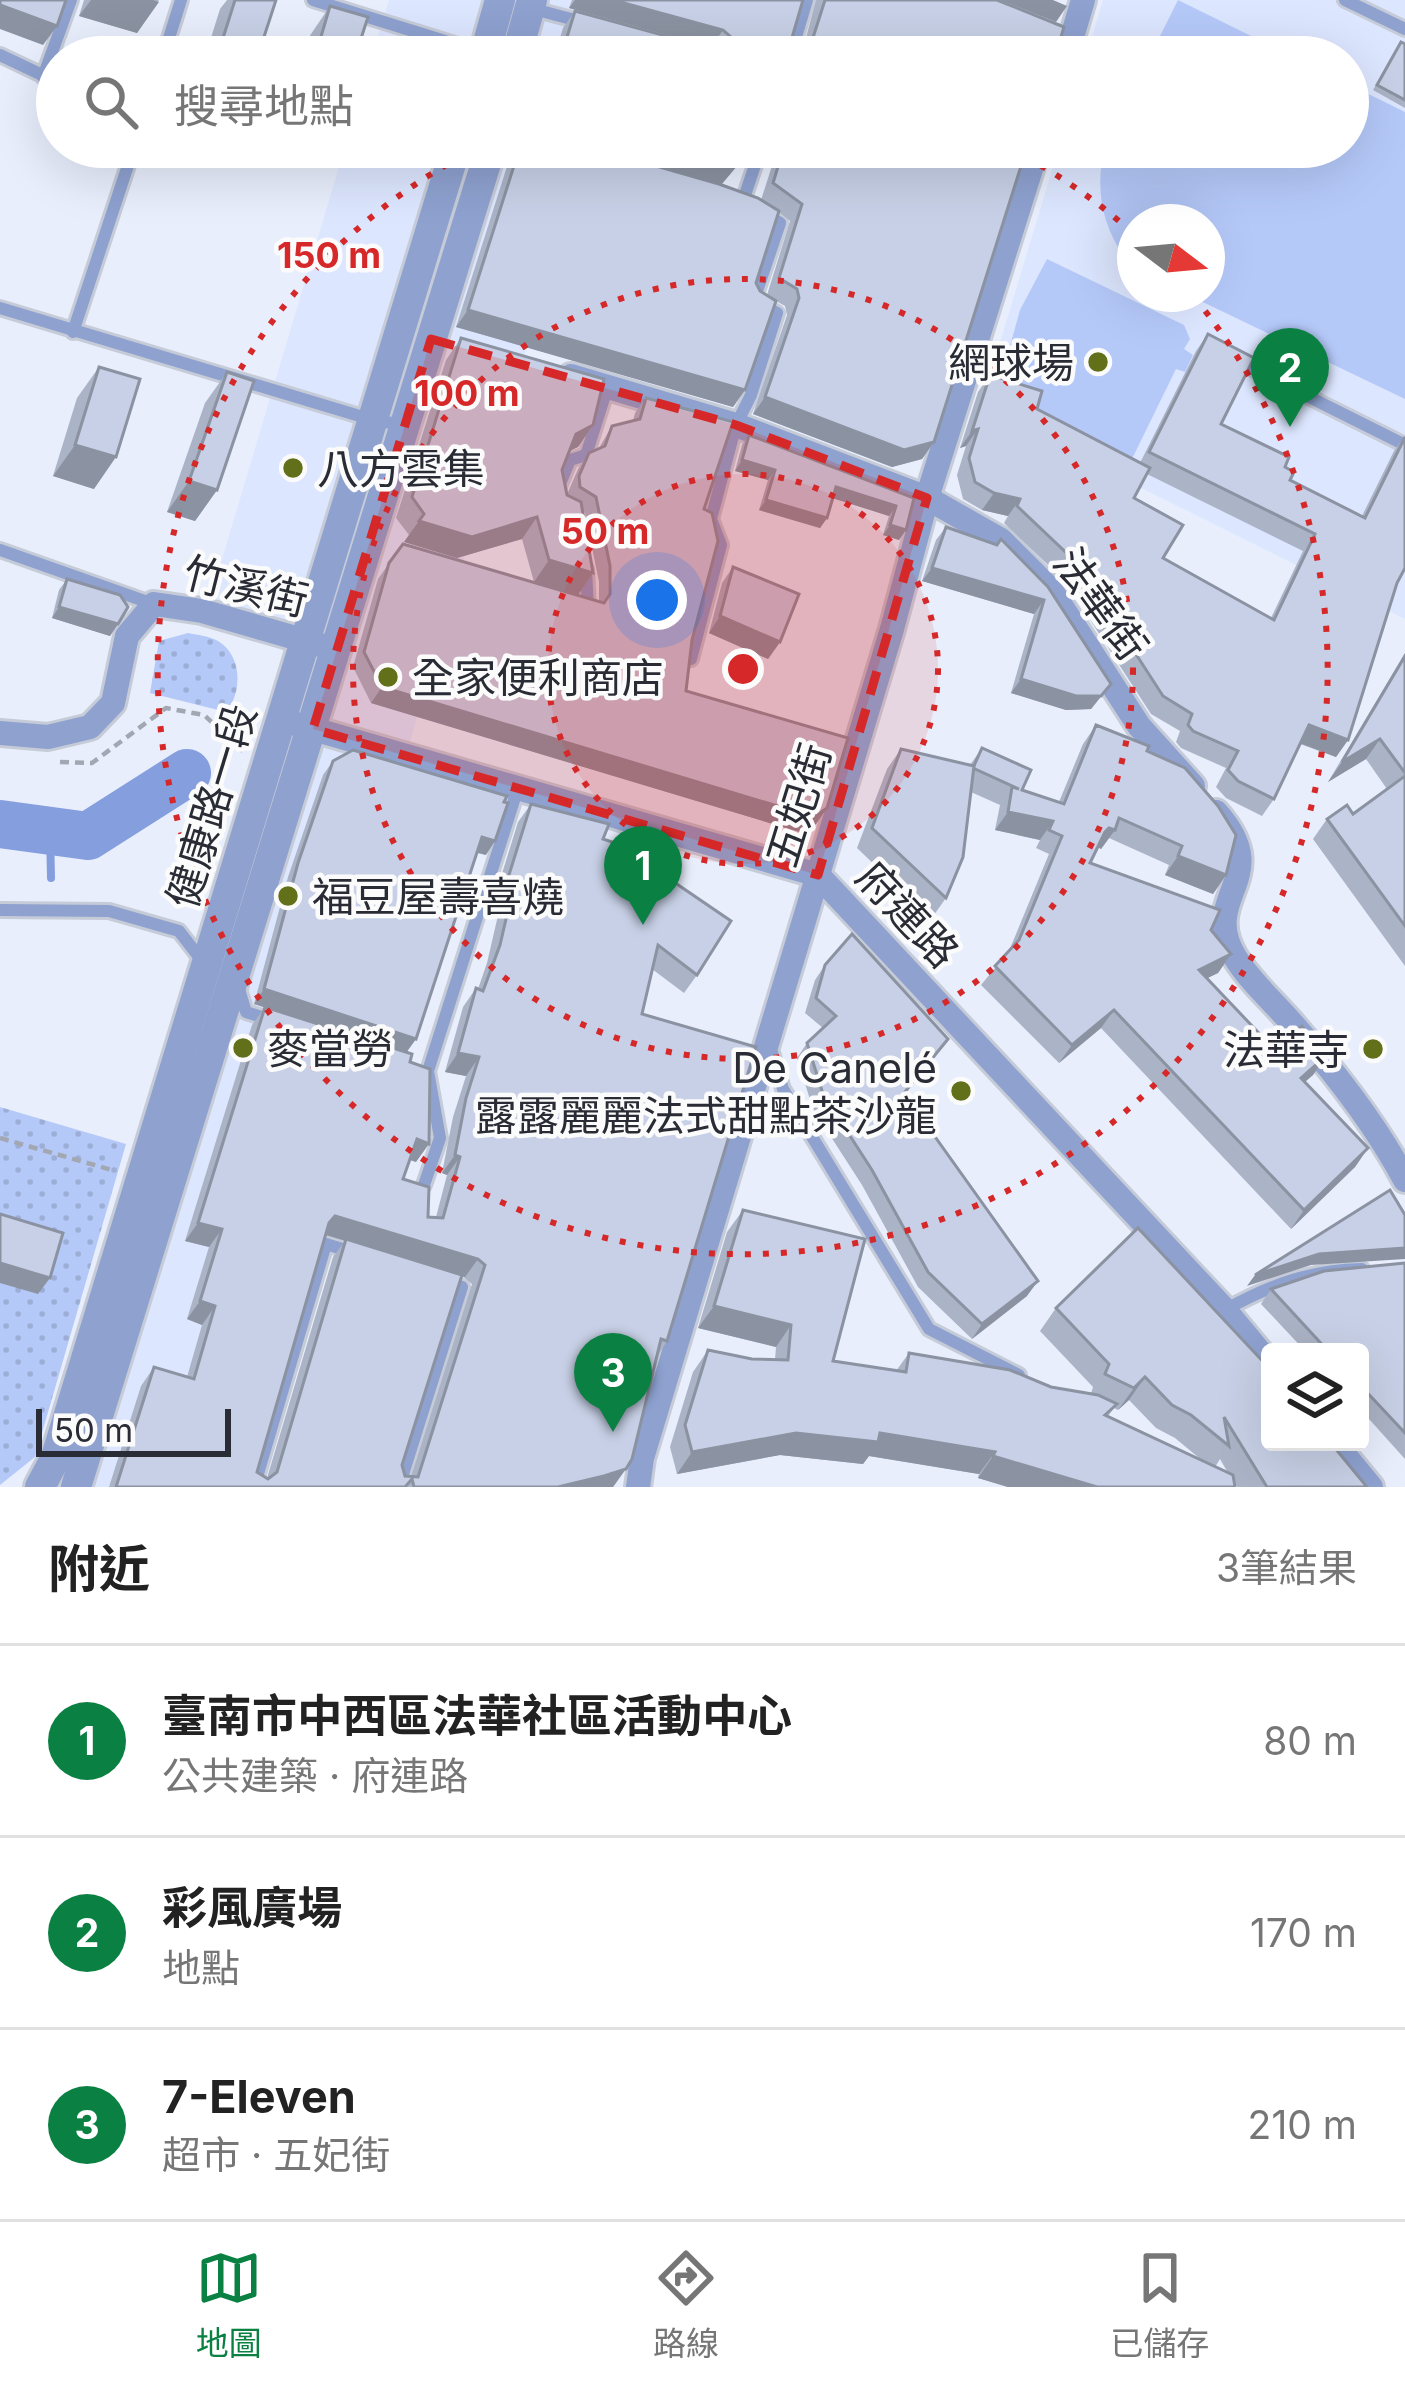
<!DOCTYPE html>
<html lang="zh-TW">
<meta charset="utf-8">
<style>
:root{--surface:#fff;--page:#f6f6f6;--text:#222;--muted:#767676;--line:#e0e0e0;--accent:#0b8043}
body{margin:0;font-family:Inter,"Noto Sans TC",sans-serif;background:var(--page);color:var(--text)}
.controls{position:absolute;right:36px;bottom:36px;display:grid;overflow:hidden;border-radius:12px;box-shadow:0 12px 48px #0002}
.controls button{width:108px;height:108px;display:grid;place-items:center;padding:0;border:0;border-bottom:3px solid var(--line);background:var(--surface);color:var(--text);font:60px sans-serif}
.compass{position:absolute;left:1117px;top:204px;width:108px;height:108px;border-radius:50%;background:var(--surface);box-shadow:0 12px 48px #0002;rotate:106deg}
.scale{position:absolute;left:36px;bottom:30px;width:195px;box-sizing:border-box;padding-left:12px;border:6px solid #292c34;border-top:0;font-size:33px;line-height:42px;white-space:nowrap;color:#292c34;-webkit-text-stroke:9px #fbfbfb;paint-order:stroke}
.you{position:absolute;left:657px;top:600px;width:42px;height:42px;margin:-30px;border:9px solid #fff;border-radius:50%;background:#1a73e8;box-shadow:0 0 0 18px #1a73e833}
.badge{display:grid;place-items:center;width:78px;height:78px;border-radius:50%;background:var(--accent);color:#fff;font-size:39px;font-weight:700}
.pin{position:absolute;translate:-50% -99px;filter:drop-shadow(0 3px 6px #0008)}
.pin::after{content:'';position:absolute;top:63px;width:42px;height:36px;background:inherit;clip-path:polygon(0 0,100% 0,50% 100%)}
.list{margin:0;padding:0;list-style:none}
h2{display:flex;justify-content:space-between;align-items:center;height:156px;margin:0;padding:0 48px;font-size:51px}
h2 small{font-size:39px;font-weight:400;color:var(--muted)}
.list li{display:grid;grid-template-columns:78px 1fr auto;gap:36px;align-items:center;box-sizing:border-box;height:192px;padding:0 48px;border-top:3px solid var(--line)}
.list b{display:block;font-size:45px;white-space:nowrap}
.list p{margin:0;font-size:39px;white-space:nowrap;color:var(--muted)}
.list em{font-size:39px;font-style:normal;color:var(--muted)}
.icon{flex:none;width:66px;height:66px;fill:none;stroke:currentColor;stroke-width:2;stroke-linecap:round;stroke-linejoin:round}
.map{position:relative;flex:none;width:1405px;height:1487px;overflow:hidden}
.search{position:absolute;background:var(--surface);box-shadow:0 12px 48px #0002;left:36px;right:36px;top:36px;height:132px;display:flex;align-items:center;gap:30px;box-sizing:border-box;padding:0 42px;border-radius:66px;color:var(--muted);font-size:45px}
.sheet{height:732px;background:var(--surface)}
nav{display:flex;justify-content:space-around;align-items:center;box-sizing:border-box;height:168px;border-top:3px solid var(--line);background:var(--surface);font-size:33px;color:var(--muted)}
nav a{display:grid;justify-items:center;gap:6px}
nav .on{color:var(--accent)}
.map>svg:first-child{display:block}
</style>
<div class="map">
<svg width="1405" height="1487" viewBox="0 0 1405 1487">
<defs>
<pattern id="park-dots" width="8" height="8" patternUnits="userSpaceOnUse" patternTransform="scale(3)"><rect width="8" height="8" fill="#b5c9f9"/><path d="M2 2h.1M6 6h.1" fill="none" stroke="#9cadd6" stroke-width="1.8" stroke-linecap="round"/></pattern>
</defs>
<rect width="100%" height="100%" fill="#e8eefc"/>
<g fill="#dce6fe" fill-rule="evenodd">
<path d="M389 0H630L613 57H372Z"/>
<path d="M1103 0H1405V619L1089 462 989 379 1059 147H1348V57H1086ZM1135 222H1207V294H1135Z"/>
<path d="M345 147H586L189 1487H52L300 652 203 623Z"/>
</g>
<g fill="#b5c9f9">
<path d="M1178 0 1294 57H1174L1181 51 1158 40Z"/>
<path d="M1348 84 1405 112V399L1186 294H1207V222H1135V269C1104 237 1093 191 1105 147H1348Z"/>
<path d="M1047 259 1184 325 1190 339 1184 349 1193 355 1185 372 1176 369 1130 463 997 393 1020 310Z"/>
</g>
<g fill="url(#park-dots)">
<path d="M188 633C198 635 209 636 218 641 242 655 243 692 226 712L150 693 159 641Z"/>
<path d="M0 1107 126 1144 35 1457 0 1485Z"/>
</g>
<g fill="none" stroke-linecap="round" stroke-linejoin="round">
<path stroke="#859ede" stroke-width="8" d="M50 831 51 878"/>
<path stroke="#859ede" stroke-width="48" d="M0 824 88 836 187 773"/>
<g stroke="#c6cbd8" stroke-width="18">
<g id="service">
<path d="M313 0 484 53"/>
<path d="M1345 0 1405 29"/>
<path d="M530 8 586 23"/>
<path d="M0 55 57 82"/>
<path d="M163 57 181 0"/>
<path d="M790 57 807 0"/>
<path d="M43 77 71 0"/>
<path d="M743 201 761 147"/>
<path d="M0 308 373 420 404 425"/>
<path d="M73 332 134 147"/>
<path d="M1235 360 1405 445"/>
<path d="M558 489 570 460 586 455 608 386"/>
<path d="M0 550 153 604"/>
<path d="M583 608 588 609 586 569"/>
<path d="M691 659 721 545 711 519 736 425 751 395 777 313 754 300 780 223 763 213"/>
<path d="M0 910 109 911 179 931 203 962"/>
<path d="M238 986 246 1012 274 1021"/>
<path d="M771 1049 783 1089 929 1329 1019 1375"/>
<path d="M424 1185 440 1138 428 1071 518 788"/>
<path d="M1225 1310C1270 1285 1310 1270 1362 1269"/>
<path d="M254 1487 326 1244 352 1252"/>
<path d="M399 1487 462 1287 446 1282"/>
</g>
</g>
<g stroke="#c6cbd8" stroke-width="30">
<g id="minor">
<path d="M1066 57 1083 0"/>
<path d="M571 376 736 425 927 498 1001 540 1051 590 1139 726 1193 786"/>
<path d="M296 724 818 875 1225 1310 1270 1364"/>
<path d="M0 733 48 737 90 727 113 703 127 636 154 604 202 611 320 645"/>
<path d="M1216 812C1276 879 1198 895 1235 957 1250 982 1277 1005 1296 1028 1337 1075 1376 1125 1405 1180"/>
<path d="M1334 1442 1371 1487"/>
<path d="M638 1487 642 1458 892 629 927 498 1038 147"/>
</g>
</g>
<g stroke="#c6cbd8" stroke-width="36">
<g id="tertiary">
<path d="M484 57 500 0"/>
<path d="M516 57 532 0"/>
<path d="M40 1487 56 1457 456 147"/>
<path d="M76 1487 491 147"/>
</g>
</g>
<g stroke="#a2a7b2" stroke-width="4.5" stroke-dasharray="9 6" stroke-linecap="butt">
<path d="M60 762 92 763 166 708 204 715 243 751"/>
<path d="M0 1138 112 1170"/>
</g>
<use href="#service" stroke="#8ea1cf" stroke-width="12"/>
<use href="#minor" stroke="#8ea1cf" stroke-width="24"/>
<use href="#tertiary" stroke="#8ea1cf" stroke-width="30"/>
</g>
<g fill="#abb3c6" fill-rule="evenodd">
<path d="M84 0H159L137 33 79 16Z"/>
<path d="M227 0H276L261 46 296 57H205L220 9Z"/>
<path d="M572 0H803L791 41 800 50 803 49 816 0H997L1055 57H543L551 46 557 48 563 28 575 11 713 49 711 47 569 8Z"/>
<path d="M330 6 355 57H302L309 37Z"/>
<path d="M1401 42 1405 44V108L1373 90Z"/>
<path d="M517 147H590L761 200 778 147 890 148 934 442 922 459 892 467 753 414 787 315 785 306 776 301 745 390 733 407 456 327 510 157ZM779 212 790 221 767 295 760 291 756 283Z"/>
<path d="M1208 334 1221 424 1285 467 1290 480 1362 516 1394 451 1405 436 1397 583 1348 740 1336 757 1300 744 1274 799 1262 816 1226 798 1216 787 1226 768 1181 748 1176 742 1180 731 1151 714 1065 581 1004 523 1008 516 982 510 963 499 957 475 966 446 960 448 978 392 990 375 1037 409 1140 463 1196 351ZM1147 474 1303 551 1271 618 1163 558 1134 498Z"/>
<path d="M461 338 593 425 578 447 569 451 562 470 567 495 568 496V492L578 469 589 453 599 448 612 426 633 421 635 413 646 398 704 509 686 691 827 808 816 824 803 833 371 703 353 667 378 579 403 544 599 601V582L585 513 583 511 593 573 578 595 534 582 522 539 457 558 404 542 409 535 396 518 446 360Z"/>
<path d="M99 367 94 489 53 476 77 398Z"/>
<path d="M227 372 217 490 195 521 167 512 205 403Z"/>
<path d="M749 435 914 498 906 530 899 540 883 535 889 516 833 498 827 518 820 528 759 510 768 480 735 471 742 445Z"/>
<path d="M946 527 997 545 1111 684 1091 709 1066 710 1011 693 1034 614 922 581 936 540Z"/>
<path d="M733 567 780 642 768 659 709 633 722 583Z"/>
<path d="M67 579 118 624 110 636 52 618 59 590Z"/>
<path d="M1405 653V966L1313 839 1327 819 1353 814 1387 789 1366 759 1328 782Z"/>
<path d="M1096 725 1147 751 1226 875 1213 894 1165 875 1169 865 1109 838 1101 849 1098 847 1090 863 1211 930 1231 954 1218 973 1207 978 1274 1049 1326 1056 1313 1075 1305 1082 1368 1148 1355 1167 1291 1229 1101 1028 1059 1063 981 985 1009 951 1049 854 1036 848 1040 840 995 830 1000 805 971 792 946 898 931 919 857 848 887 769 901 749 970 765 982 748 1022 790 1059 802 1083 744Z"/>
<path d="M333 761 486 855 477 853 416 1039 406 1052 410 1062 416 1162 410 1160 403 1179 428 1217H436L447 1175 442 1173 453 1117 466 1076 445 1072 463 1007 476 988 478 989 487 963 502 898 495 896 518 822 531 804 603 839 649 865 697 975 684 993 652 969 642 1014 667 1341 657 1357 632 1459 613 1487H109L141 1386 154 1367 187 1377 202 1325 187 1319 209 1247 185 1241 252 1025 265 1007 254 1004 288 877 323 775ZM325 1235 345 1241 333 1257 267 1478 257 1472ZM462 1276 472 1284 411 1477 405 1476 402 1465Z"/>
<path d="M825 965 938 1053 904 1095 914 1115 1027 1296 972 1339 918 1287 862 1185 813 1109 797 1058 807 1043 823 1028 805 1013 815 980Z"/>
<path d="M743 1210 833 1361 896 1371 909 1353 1051 1387 1091 1394 1093 1387 1040 1331 1056 1308 1367 1487H1237L1235 1483V1487H1008L978 1478 979 1474 869 1456 863 1464 780 1455 677 1474 670 1447 693 1372 708 1350 752 1359 775 1360 776 1347 698 1328 727 1232ZM1129 1400 1156 1428 1175 1438 1204 1462 1108 1416 1114 1408 1118 1410ZM1220 1459 1228 1473 1215 1467Z"/>
<path d="M1405 1263V1459L1360 1409V1352H1306L1261 1304 1271 1289Z"/>
</g>
<g fill="#8b92a1">
<path d="M91 0H153L159 2 137 33 79 16Z"/>
<path d="M575 0H613L723 30 711 47 569 8Z"/>
<path d="M1000 0H1053L1067 6 1056 22Z"/>
<path d="M0 5 57 26 43 45 0 29Z"/>
<path d="M594 147H753L722 184Z"/>
<path d="M468 310 745 390 733 407 456 327Z"/>
<path d="M765 397 934 442 922 459 892 467 753 414Z"/>
<path d="M593 425 578 447 561 455 576 434Z"/>
<path d="M978 429 966 446 960 448 972 431Z"/>
<path d="M75 445 116 457 94 489 53 476Z"/>
<path d="M742 460 775 470 768 480 735 471Z"/>
<path d="M189 481 217 490 195 521 167 512Z"/>
<path d="M836 487 896 506 889 516 829 497Z"/>
<path d="M994 493 1020 499 1008 516 982 510Z"/>
<path d="M766 500 827 518 820 528 759 510Z"/>
<path d="M537 517 522 539 457 558 404 542 419 521Z"/>
<path d="M890 525 906 530 899 540 883 535Z"/>
<path d="M549 560 593 573 578 595 534 582Z"/>
<path d="M932 568 1044 600 1034 614 922 581Z"/>
<path d="M59 607 118 624 110 636 52 618Z"/>
<path d="M720 616 780 642 768 659 709 633Z"/>
<path d="M1021 679 1111 684 1091 709 1066 710 1011 693Z"/>
<path d="M382 687 827 808 816 824 803 833 371 703Z"/>
<path d="M1309 725 1348 740 1336 757 1297 742Z"/>
<path d="M1380 739 1366 759 1328 782 1342 762Z"/>
<path d="M1008 812 1053 821 1040 840 995 830Z"/>
<path d="M1109 828 1115 830 1101 849 1096 846Z"/>
<path d="M482 837 495 841 486 855 472 851Z"/>
<path d="M1178 856 1226 875 1213 894 1165 875Z"/>
<path d="M508 878 515 880 502 898 495 896Z"/>
<path d="M1231 954 1218 973 1185 989 1199 970Z"/>
<path d="M264 989 416 1039 406 1053 254 1004Z"/>
<path d="M1114 1010 1101 1028 1059 1063 1072 1045Z"/>
<path d="M458 1053 479 1057 466 1076 445 1072Z"/>
<path d="M1326 1056 1313 1075 1288 1096 1301 1078Z"/>
<path d="M417 1139 429 1144 416 1162 405 1158Z"/>
<path d="M1368 1148 1355 1167 1291 1229 1304 1210Z"/>
<path d="M455 1155 460 1157 447 1175 442 1173Z"/>
<path d="M335 1216 478 1259 465 1277 323 1234 329 1223Z"/>
<path d="M198 1223 222 1229 209 1247 185 1241Z"/>
<path d="M1405 1248V1259L1311 1265 1247 1286 1255 1275 1319 1254Z"/>
<path d="M0 1263 50 1278 38 1294 0 1283Z"/>
<path d="M1038 1281 1027 1296 972 1339 982 1324Z"/>
<path d="M200 1301 215 1306 202 1325 187 1319Z"/>
<path d="M714 1306 791 1325 776 1347 698 1328Z"/>
<path d="M1145 1377 1129 1400 1118 1410 1134 1388Z"/>
<path d="M796 1433H880L995 1452 979 1474 869 1456 863 1464 780 1455 677 1474 692 1452Z"/>
<path d="M993 1456 1097 1487H1008L978 1478Z"/>
<path d="M626 1469 613 1487H558Z"/>
</g>
<g fill="#c7d0e6" stroke="#8b92a1" stroke-width="3" fill-rule="evenodd">
<path d="M0 0H66L57 26 0 5Z"/>
<path d="M235 0H276L261 46 296 57H217Z"/>
<path d="M613 0H803L791 41 800 50 811 44 825 0H997L1064 27 1055 57H548L551 46 563 50 575 11 717 50 729 44 730 36 723 30Z"/>
<path d="M330 6 368 17 355 57H315Z"/>
<path d="M1401 42 1405 44V100L1377 85Z"/>
<path d="M520 147H590L719 184 758 198 779 211 756 283 760 291 776 301 745 390 468 310Z"/>
<path d="M664 147H752L734 167Z"/>
<path d="M784 147H1027L934 442 904 450 765 397 799 298 797 289 779 278 802 204 773 183Z"/>
<path d="M1208 334 1254 358 1221 424 1289 457 1285 467 1294 472 1290 480 1365 518 1405 437V568L1397 583 1348 740 1309 725 1274 799 1238 781 1228 770 1238 751 1193 731 1188 725 1192 714 1163 696 1077 563 1017 506 1020 499 994 493 975 482 969 458 978 429 972 431 990 375 1042 391 1037 409 1150 468 1134 498 1183 525 1163 558 1274 620 1315 534 1149 452Z"/>
<path d="M461 338 604 379 593 425 576 434 562 470 567 495 581 502 593 573 549 560 537 517 472 537 419 521 424 514 412 497Z"/>
<path d="M99 367 140 379 116 457 75 445Z"/>
<path d="M227 372 254 381 217 490 189 481Z"/>
<path d="M646 398 733 422 704 509 712 513 718 541 692 640 686 691 848 738 827 808 814 817 382 687 364 652 389 563 403 544 604 603 610 594V566L596 497 580 487 579 476 589 453 605 446 612 426 640 419Z"/>
<path d="M749 435 914 498 906 530 890 525 896 506 836 487 827 518 766 500 775 470 742 460Z"/>
<path d="M946 527 997 545 1001 539 1048 587 1111 684 1101 696H1076L1021 679 1044 600 932 568Z"/>
<path d="M733 567 799 594 780 642 720 616Z"/>
<path d="M67 579 120 595 128 607 118 624 59 607Z"/>
<path d="M1405 656V773L1380 739 1342 762Z"/>
<path d="M1096 725 1149 746 1147 751 1185 768 1218 806 1236 835 1226 875 1178 856 1182 846 1119 818 1115 830 1109 828 1105 832 1090 863 1220 910 1211 930 1231 954 1199 970 1274 1049 1302 1026 1326 1056 1301 1078 1368 1148 1304 1210 1114 1010 1072 1045 995 966 1019 940 1062 836 1049 830 1053 821 1008 812 1012 787 1019 789 973 768 982 748 1031 770 1022 790 1064 804Z"/>
<path d="M901 749 974 766 963 857 946 898 872 828Z"/>
<path d="M353 750 507 796 504 802 508 803 495 841 482 837 416 1039 264 989 298 863 333 761Z"/>
<path d="M1405 776V926L1327 819 1347 805 1353 814Z"/>
<path d="M531 804 609 824 603 839 651 855 649 865 731 921 697 975 658 945 642 1014 756 1047 667 1341 661 1339 632 1459 626 1469 604 1476 558 1487H414L412 1479 405 1487H116L154 1367 194 1379 215 1306 200 1301 222 1229 198 1223 265 1007 412 1054 410 1062 430 1069 429 1144 417 1139 403 1179 429 1187 428 1217 443 1218 460 1157 455 1155 466 1098 479 1057 458 1053 476 988 483 991 500 945 515 880 508 878ZM335 1216 478 1259 485 1265 418 1477 405 1476 402 1465 462 1275 346 1239 277 1472 268 1479 257 1472 329 1223Z"/>
<path d="M852 934 948 1039 904 1093 914 1115 933 1134 1038 1281 982 1324 928 1272 872 1170 823 1094 807 1043 836 1016 816 998 825 965Z"/>
<path d="M1390 1190 1405 1215V1248L1319 1254 1255 1275Z"/>
<path d="M743 1210 865 1239 833 1361 906 1372 909 1353 1010 1370 1051 1387 1098 1395 1117 1404 1105 1415 1233 1475 1235 1487H1097L993 1456 995 1452 880 1433 878 1442 796 1433 692 1452 685 1425 708 1350 752 1359 788 1360 791 1325 714 1306Z"/>
<path d="M0 1214 63 1233 50 1278 0 1263Z"/>
<path d="M1138 1228 1270 1369V1442H1330L1367 1487H1267L1224 1417 1229 1446 1191 1415 1172 1405 1145 1377 1134 1388 1105 1374 1109 1364 1056 1308Z"/>
<path d="M1405 1263V1433L1360 1385V1352H1329L1271 1289 1324 1271Z"/>
</g>
<path fill="#d62828" fill-opacity="0.2" stroke="#d62828" stroke-width="9" stroke-dasharray="24 15" stroke-linejoin="round" d="M431 339 736 425 927 498 818 875 313 729Z"/>
<circle cx="743" cy="669" r="195" fill="#d62828" fill-opacity=".12"/>
<g fill="none" stroke="#d62828" stroke-width="6" stroke-dasharray="6 12">
<circle cx="743" cy="669" r="195"/>
<circle cx="743" cy="669" r="390"/>
<path d="M1009 148A585 585 0 0 1 1134 234M1194 297A585 585 0 1 1 477 148"/>
</g>
<g fill="#63701a" stroke="#fbfbfb" stroke-width="4.5">
<circle cx="1098" cy="362" r="12"/>
<circle cx="293" cy="468" r="12"/>
<circle cx="388" cy="677" r="12"/>
<circle cx="288" cy="896" r="12"/>
<circle cx="243" cy="1048" r="12"/>
<circle cx="1373" cy="1049" r="12"/>
<circle cx="961" cy="1091" r="12"/>
</g>
<g text-anchor="middle" dominant-baseline="central" stroke-width="9" stroke-linejoin="round" paint-order="stroke">
<g font-size="42" fill="#292c34" stroke="#fbfbfb" text-anchor="start">
<text x="1074" y="362" text-anchor="end">網球場</text>
<text x="317" y="468">八方雲集</text>
<text x="412" y="677">全家便利商店</text>
<text x="312" y="896">福豆屋壽喜燒</text>
<text x="267" y="1048">麥當勞</text>
<text x="1349" y="1049" text-anchor="end">法華寺</text>
<text x="937" y="1067" text-anchor="end">De Canelé<tspan x="937" dy="48">露露麗麗法式甜點茶沙龍</tspan></text>
</g>
<g font-size="42" fill="#292c34" stroke="#fbfbfb">
<text transform="translate(246 586) rotate(14)">竹溪街</text>
<text transform="translate(1101 604) rotate(54)">法華街</text>
<text transform="translate(798 805) rotate(-73)">五妃街</text>
<text transform="translate(211 806) rotate(-73)">健康路一段</text>
<text transform="translate(908 914) rotate(47)">府連路</text>
</g>
</g>
<circle cx="743" cy="669" r="18" fill="#d62828" stroke="#fbfbfb" stroke-width="6"/>
<g font-size="36" text-anchor="middle" font-weight="bold" fill="#d62828" stroke="#fbfbfb" stroke-width="9" stroke-linejoin="round" paint-order="stroke">
<text x="329" y="268">150 m</text>
<text x="467" y="406">100 m</text>
<text x="605" y="544">50 m</text>
</g>
</svg>
<div class="controls">
<button><svg class="icon" aria-label="layers" viewBox="0 0 24 24"><path d="M12 4l9 5-9 5-9-5zM3 14l9 5 9-5"/></svg></button>
</div>
<svg class="compass" viewBox="-18 -18 36 36"><path d="M0-13l5 13h-10z" fill="#e53935"/><path d="M0 13l5-13h-10z" fill="#767676"/></svg>
<div class="scale">50 m</div>
<div class="you"></div>
<div class="pin badge" style="left:643px;top:925px">1</div>
<div class="pin badge" style="left:1290px;top:427px">2</div>
<div class="pin badge" style="left:613px;top:1432px">3</div>
<div class="search"><svg class="icon" aria-label="search" viewBox="0 0 24 24"><circle cx="10" cy="10" r="6"/><path d="M15 15l6 6"/></svg>搜尋地點</div>
</div>
<section class="sheet">
<h2>附近<small>3筆結果</small></h2>
<ul class="list">
<li><span class="badge">1</span><div><b>臺南市中西區法華社區活動中心</b><p>公共建築 · 府連路</p></div><em>80 m</em></li>
<li><span class="badge">2</span><div><b>彩風廣場</b><p>地點</p></div><em>170 m</em></li>
<li><span class="badge">3</span><div><b>7-Eleven</b><p>超市 · 五妃街</p></div><em>210 m</em></li>
</ul>
</section>
<nav>
<a class="on"><svg class="icon" aria-label="map" viewBox="0 0 24 24"><path d="M3 6l6-2 6 2 6-2v14l-6 2-6-2-6 2zM9 4v14M15 6v14"/></svg>地圖</a>
<a><svg class="icon" aria-label="directions" viewBox="0 0 24 24"><path d="M12 3l9 9-9 9-9-9zM9 14v-3h6M13 9l2 2-2 2"/></svg>路線</a>
<a><svg class="icon" aria-label="saved" viewBox="0 0 24 24"><path d="M7 4h10v16l-5-4-5 4z"/></svg>已儲存</a>
</nav>
